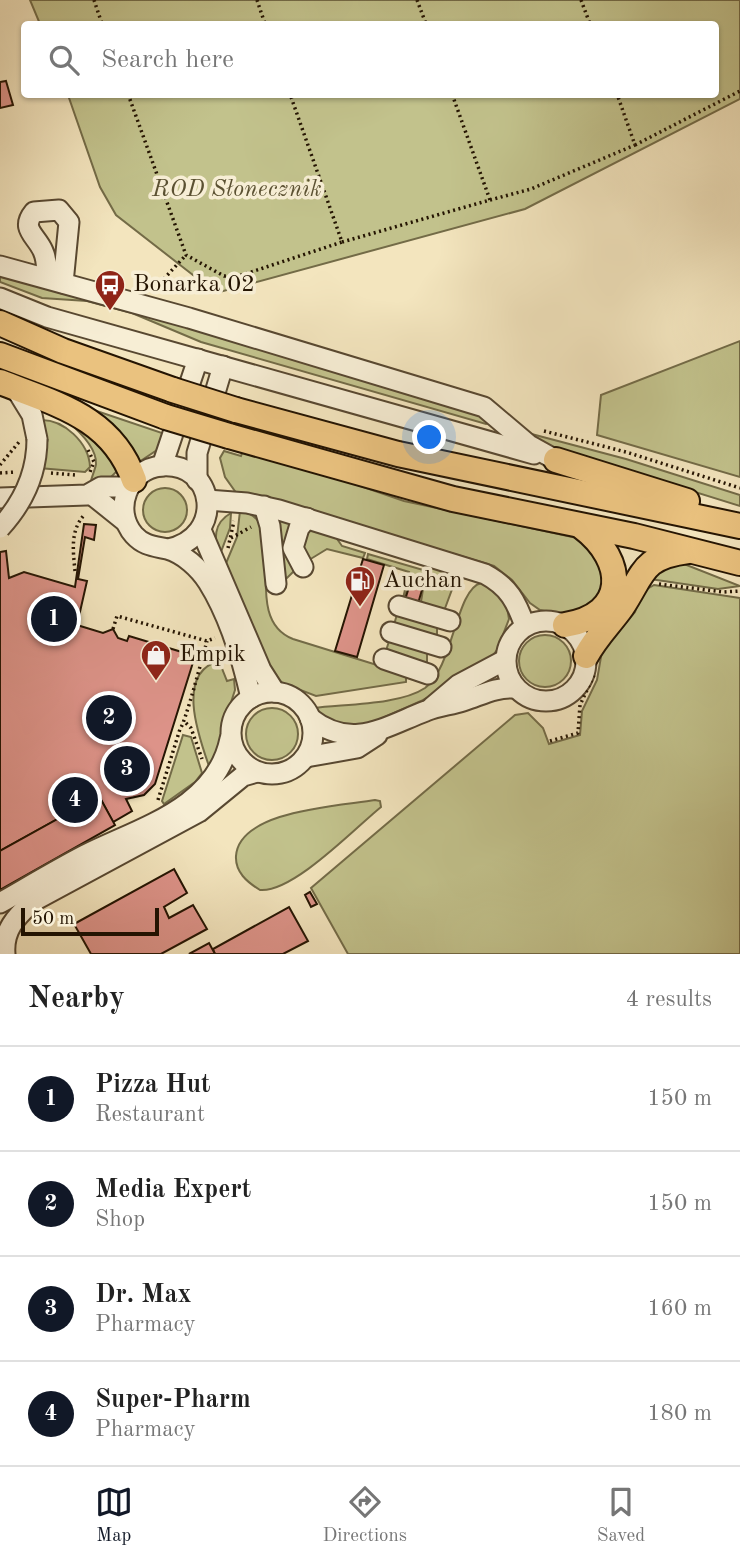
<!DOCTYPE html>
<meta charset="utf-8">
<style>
:root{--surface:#fff;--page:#f2f2f2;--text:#222;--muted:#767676;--line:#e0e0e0;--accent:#111827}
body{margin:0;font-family:"Old Standard TT",serif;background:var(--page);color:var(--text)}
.scale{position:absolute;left:21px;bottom:18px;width:138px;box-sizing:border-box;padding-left:7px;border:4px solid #241402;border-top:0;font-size:19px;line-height:24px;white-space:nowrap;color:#241402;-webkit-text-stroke:5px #f7eed5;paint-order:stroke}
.you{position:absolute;left:430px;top:438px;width:24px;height:24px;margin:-18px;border:5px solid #fff;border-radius:50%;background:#1a73e8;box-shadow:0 0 0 10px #1a73e833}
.badge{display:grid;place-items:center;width:46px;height:46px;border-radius:50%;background:var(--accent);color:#fff;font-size:23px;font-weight:700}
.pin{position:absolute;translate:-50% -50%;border:4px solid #fff;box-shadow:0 2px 7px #0006}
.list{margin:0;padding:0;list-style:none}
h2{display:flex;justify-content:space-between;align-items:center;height:91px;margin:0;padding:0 28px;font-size:30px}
h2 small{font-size:23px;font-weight:400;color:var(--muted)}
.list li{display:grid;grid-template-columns:46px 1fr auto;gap:21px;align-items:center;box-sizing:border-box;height:105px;padding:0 28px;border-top:2px solid var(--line)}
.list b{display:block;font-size:26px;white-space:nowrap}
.list p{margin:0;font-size:23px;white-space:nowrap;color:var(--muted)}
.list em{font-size:23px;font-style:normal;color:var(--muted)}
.icon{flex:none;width:38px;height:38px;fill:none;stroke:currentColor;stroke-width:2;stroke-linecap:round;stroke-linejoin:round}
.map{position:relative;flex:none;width:740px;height:954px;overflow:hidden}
.search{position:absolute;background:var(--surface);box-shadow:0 2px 5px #0004;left:21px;right:21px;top:21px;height:77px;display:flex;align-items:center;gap:18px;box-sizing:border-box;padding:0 24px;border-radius:7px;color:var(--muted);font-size:26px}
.sheet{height:511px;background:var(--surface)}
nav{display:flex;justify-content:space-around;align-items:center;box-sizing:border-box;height:98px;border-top:2px solid var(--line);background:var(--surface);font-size:19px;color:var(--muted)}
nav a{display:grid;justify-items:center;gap:4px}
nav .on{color:var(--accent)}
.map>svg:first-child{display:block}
</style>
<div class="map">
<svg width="740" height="954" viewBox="0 0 740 954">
<rect width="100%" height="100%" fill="#f3e5be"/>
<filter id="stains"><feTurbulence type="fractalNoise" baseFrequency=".00286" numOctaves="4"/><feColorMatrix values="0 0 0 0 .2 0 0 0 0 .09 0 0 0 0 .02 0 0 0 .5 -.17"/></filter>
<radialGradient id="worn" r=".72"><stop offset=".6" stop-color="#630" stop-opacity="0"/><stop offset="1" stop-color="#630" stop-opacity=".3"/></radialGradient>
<g fill="#c2c28c" stroke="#736b47" stroke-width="2">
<path d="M30 0H740V99L525 209 216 293 116 215 100 187 68 95 716 94V24H40Z"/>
<path d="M0 274 184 322 470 409 493 422 486 424 201 342 132 313 87 301 42 298 0 282Z"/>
<path d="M740 341V477L597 435 601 395Z"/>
<path d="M73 403 165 434 157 450 136 464Z"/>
<path d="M40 420C64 419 89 443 90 467L85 472 39 468Z"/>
<path d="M66 420 84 425 119 469 109 479 91 481C92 476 95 470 96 464 97 447 78 430 66 420Z"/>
<path d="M524 432 626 459 740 495V506L541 444Z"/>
<path d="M243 450 311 469 404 501 577 538 605 561 602 600 569 616 540 610 530 603 512 580 494 566 258 495 237 494 225 477 220 458 224 451 241 456Z"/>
<circle cx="165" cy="510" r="22"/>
<path d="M240 511C294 519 237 617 293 639L406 674V682L316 696 282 683 267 668 224 568 237 537Z"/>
<path d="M231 513 230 528 219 557C214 539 213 523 231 513Z"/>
<path d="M276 519 291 522 294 571 287 578 282 577Z"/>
<path d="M309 529 335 536 342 546 365 553 363 558 327 549 309 560 302 557 304 533Z"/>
<path d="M368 554 423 570 434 566 448 571 454 584 444 611 420 608 424 583 415 580 414 584H410L402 603 409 572 367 559Z"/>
<path d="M679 562 740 586 718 589 643 578Z"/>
<path d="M481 583 496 591 507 607 509 619 497 650 486 664 421 701 358 729C344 731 321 720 314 708 344 704 400 705 425 688 453 668 456 589 481 583Z"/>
<path d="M654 585 740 598V954H348L311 888 515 715 528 713 543 728 549 744 580 735 582 711 597 680 602 651 635 612 642 592Z"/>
<path d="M398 611 437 627V635L393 628Z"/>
<circle cx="545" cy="661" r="26"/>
<path d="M390 638 427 651V662L424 664 385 654Z"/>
<path d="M219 661 227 681 234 679 235 690 223 727V743L210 769C200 740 174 673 219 661Z"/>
<circle cx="272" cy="734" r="26"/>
<path d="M183 735 191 737 202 773 195 782 164 804 162 801Z"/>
<path d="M375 800 380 801 381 807C355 828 293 893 260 890 247 882 235 872 236 856 239 810 341 806 375 800Z"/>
</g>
<g fill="#dd9389" stroke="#241402" stroke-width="2">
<path d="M6 81 13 105 0 108V82Z"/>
<path d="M84 524 96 525 94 540 85 537 78 579 87 581 77 625 103 633 113 629 118 638 127 641 129 636 195 656 155 784 144 795 126 799 132 811 113 822 99 796 0 851V552L6 551 9 578 24 572 75 587Z"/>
<path d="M363 559 384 565 357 657 335 651Z"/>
<path d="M415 580 424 583 417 607 404 603 410 584 414 585Z"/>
<path d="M99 796 115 825 0 890V851Z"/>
<path d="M174 869 187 893 164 907 169 918 193 905 207 929 161 954H91L74 924Z"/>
<path d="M310 892 317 904 311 907 305 895Z"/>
<path d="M289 907 308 941 283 954H215L213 949Z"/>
<path d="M209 943 215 954H189Z"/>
</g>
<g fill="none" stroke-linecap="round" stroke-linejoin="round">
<g stroke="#584831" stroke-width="23">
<g id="minor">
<path d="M0 266 189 318 484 407 529 445 556 460"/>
<path d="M46 278C47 269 47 260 43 251 36 235 20 229 34 212L59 210 69 222 63 283"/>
<path d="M0 298 47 317 534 454"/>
<path d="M16 389 32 415 37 439"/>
<path d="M162 466 198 359"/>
<path d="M197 480V453L223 366"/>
<path d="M91 494 126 522"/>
<path d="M0 498 87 495 101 487H129"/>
<path d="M207 500 247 503 279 510 485 574C509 587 516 601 525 626"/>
<path d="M264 506 270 526 276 584"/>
<path d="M201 530 261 670 275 692"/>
<path d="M168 549C226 537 216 461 161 466 128 469 112 510 134 535 144 546 154 546 167 549 184 554 199 568 208 582 230 617 242 658 251 698"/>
<path d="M303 567 293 548 299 528 307 518"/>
<path d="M399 606 450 621"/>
<circle cx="546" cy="661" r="40"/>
<path d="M391 632 441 647"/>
<path d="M384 659 428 674"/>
<circle cx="272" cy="733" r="41"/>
<path d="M432 707 458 685 505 660"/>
<path d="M310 718C352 751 384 727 426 711 438 706 451 705 463 701 482 695 495 687 515 688"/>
<path d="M306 757 357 748 377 735"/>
<path d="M0 903C28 887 56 870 85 855 141 827 216 808 230 739"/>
<path d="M5 954C3 930 16 917 32 902L199 812 243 776 257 772"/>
</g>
</g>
<g stroke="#241402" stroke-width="28">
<g id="major">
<path d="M0 323 63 351 173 390"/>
<path d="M0 355 166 417"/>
<path d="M0 382C56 404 112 417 134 480"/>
<path d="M236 410 398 454 740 526"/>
<path d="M229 436 453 499 634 536 740 563"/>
<path d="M556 460 687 501"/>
<path d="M565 625C628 615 627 561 582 527"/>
<path d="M586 656C596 637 610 624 622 607 644 574 641 557 688 551"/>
</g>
</g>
<g stroke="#241402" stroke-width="3.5" stroke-dasharray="2 3.5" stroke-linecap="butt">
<path d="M94 0 102 24"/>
<path d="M257 0 265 24"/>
<path d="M417 0 426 24"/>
<path d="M581 0 590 24"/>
<path d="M128 94 186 255 224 276 242 275 342 242 290 94"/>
<path d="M635 145 740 91"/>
<path d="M490 200 531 189 635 145 617 94"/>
<path d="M342 242 490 200 452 94"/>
<path d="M160 283 186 255"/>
<path d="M544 431 626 452 740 488"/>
<path d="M88 450 94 462 90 472"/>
<path d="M0 465 19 442"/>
<path d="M0 473 15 472"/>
<path d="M51 473 75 475"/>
<path d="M231 538 251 527"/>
<path d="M228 548 234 521"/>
<path d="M75 571C73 550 70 530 85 514"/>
<path d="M659 584 723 592 740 591"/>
<path d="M113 629 117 616 207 641 215 638"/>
<path d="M186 723 191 728 202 759"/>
<path d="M550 741 578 733 580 705 595 673"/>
<path d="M158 800 180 729C185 724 203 655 207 641"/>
</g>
<use href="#minor" stroke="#f7eed5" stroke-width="19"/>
<use href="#major" stroke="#eac27f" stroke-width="24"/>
<g stroke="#584831" stroke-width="23" stroke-linecap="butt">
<path id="minor-bridge" d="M0 528C23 503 37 474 37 439"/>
</g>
<g stroke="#241402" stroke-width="28" stroke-linecap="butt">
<g id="major-bridge">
<path d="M173 390 236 410"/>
<path d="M166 417 229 436"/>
</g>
</g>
<use href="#minor-bridge" stroke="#f7eed5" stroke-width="19"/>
<use href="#major-bridge" stroke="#eac27f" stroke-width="24"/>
</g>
<defs>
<g id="bus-pin" transform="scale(1.575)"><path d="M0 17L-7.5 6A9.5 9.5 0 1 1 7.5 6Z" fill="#8f2418" stroke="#f7eed5"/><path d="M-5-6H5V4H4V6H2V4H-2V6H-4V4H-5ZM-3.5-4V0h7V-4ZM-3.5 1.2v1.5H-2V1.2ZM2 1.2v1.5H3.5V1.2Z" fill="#fff"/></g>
<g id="fuel-pin" transform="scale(1.575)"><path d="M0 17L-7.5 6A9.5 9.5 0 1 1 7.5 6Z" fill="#8f2418" stroke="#f7eed5"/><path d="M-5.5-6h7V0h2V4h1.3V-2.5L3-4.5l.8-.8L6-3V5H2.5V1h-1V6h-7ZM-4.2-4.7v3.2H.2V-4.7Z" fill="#fff"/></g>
<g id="shop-pin" transform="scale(1.575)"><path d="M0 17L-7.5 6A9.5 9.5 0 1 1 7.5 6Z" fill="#8f2418" stroke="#f7eed5"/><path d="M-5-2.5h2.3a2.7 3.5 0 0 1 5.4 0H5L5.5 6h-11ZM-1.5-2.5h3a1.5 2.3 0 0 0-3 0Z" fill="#fff"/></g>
</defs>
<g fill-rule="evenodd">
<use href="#bus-pin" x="110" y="285"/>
<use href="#fuel-pin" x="360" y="581"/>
<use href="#shop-pin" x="156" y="655"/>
</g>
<g text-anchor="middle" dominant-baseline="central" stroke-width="7" stroke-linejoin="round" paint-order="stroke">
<g font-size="24" font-style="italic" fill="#5b5132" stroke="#f7eed5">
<text x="237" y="190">ROD Słonecznik</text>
</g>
<g font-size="24" fill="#241402" stroke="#f7eed5" text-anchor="start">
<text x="133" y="285">Bonarka 02</text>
<text x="383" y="581">Auchan</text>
<text x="179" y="655">Empik</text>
</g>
</g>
<rect width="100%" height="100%" filter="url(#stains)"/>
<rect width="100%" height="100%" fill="url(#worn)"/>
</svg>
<div class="scale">50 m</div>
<div class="you"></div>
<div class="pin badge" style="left:54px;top:619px">1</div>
<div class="pin badge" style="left:109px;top:718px">2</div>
<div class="pin badge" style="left:127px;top:769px">3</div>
<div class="pin badge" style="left:75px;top:800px">4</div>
<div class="search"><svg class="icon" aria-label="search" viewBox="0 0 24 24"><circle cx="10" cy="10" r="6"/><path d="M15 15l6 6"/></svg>Search here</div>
</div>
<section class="sheet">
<h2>Nearby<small>4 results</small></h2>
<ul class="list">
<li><span class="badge">1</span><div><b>Pizza Hut</b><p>Restaurant</p></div><em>150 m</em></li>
<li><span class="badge">2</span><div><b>Media Expert</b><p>Shop</p></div><em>150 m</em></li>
<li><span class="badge">3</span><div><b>Dr. Max</b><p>Pharmacy</p></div><em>160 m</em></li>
<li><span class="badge">4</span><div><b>Super-Pharm</b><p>Pharmacy</p></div><em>180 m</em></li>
</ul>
</section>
<nav>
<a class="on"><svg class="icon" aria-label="map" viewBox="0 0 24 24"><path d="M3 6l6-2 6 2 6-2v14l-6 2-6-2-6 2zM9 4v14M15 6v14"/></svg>Map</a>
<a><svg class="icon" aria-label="directions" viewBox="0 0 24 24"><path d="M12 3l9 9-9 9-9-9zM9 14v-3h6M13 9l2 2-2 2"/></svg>Directions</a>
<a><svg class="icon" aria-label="saved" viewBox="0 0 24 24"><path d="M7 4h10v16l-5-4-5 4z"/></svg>Saved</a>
</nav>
